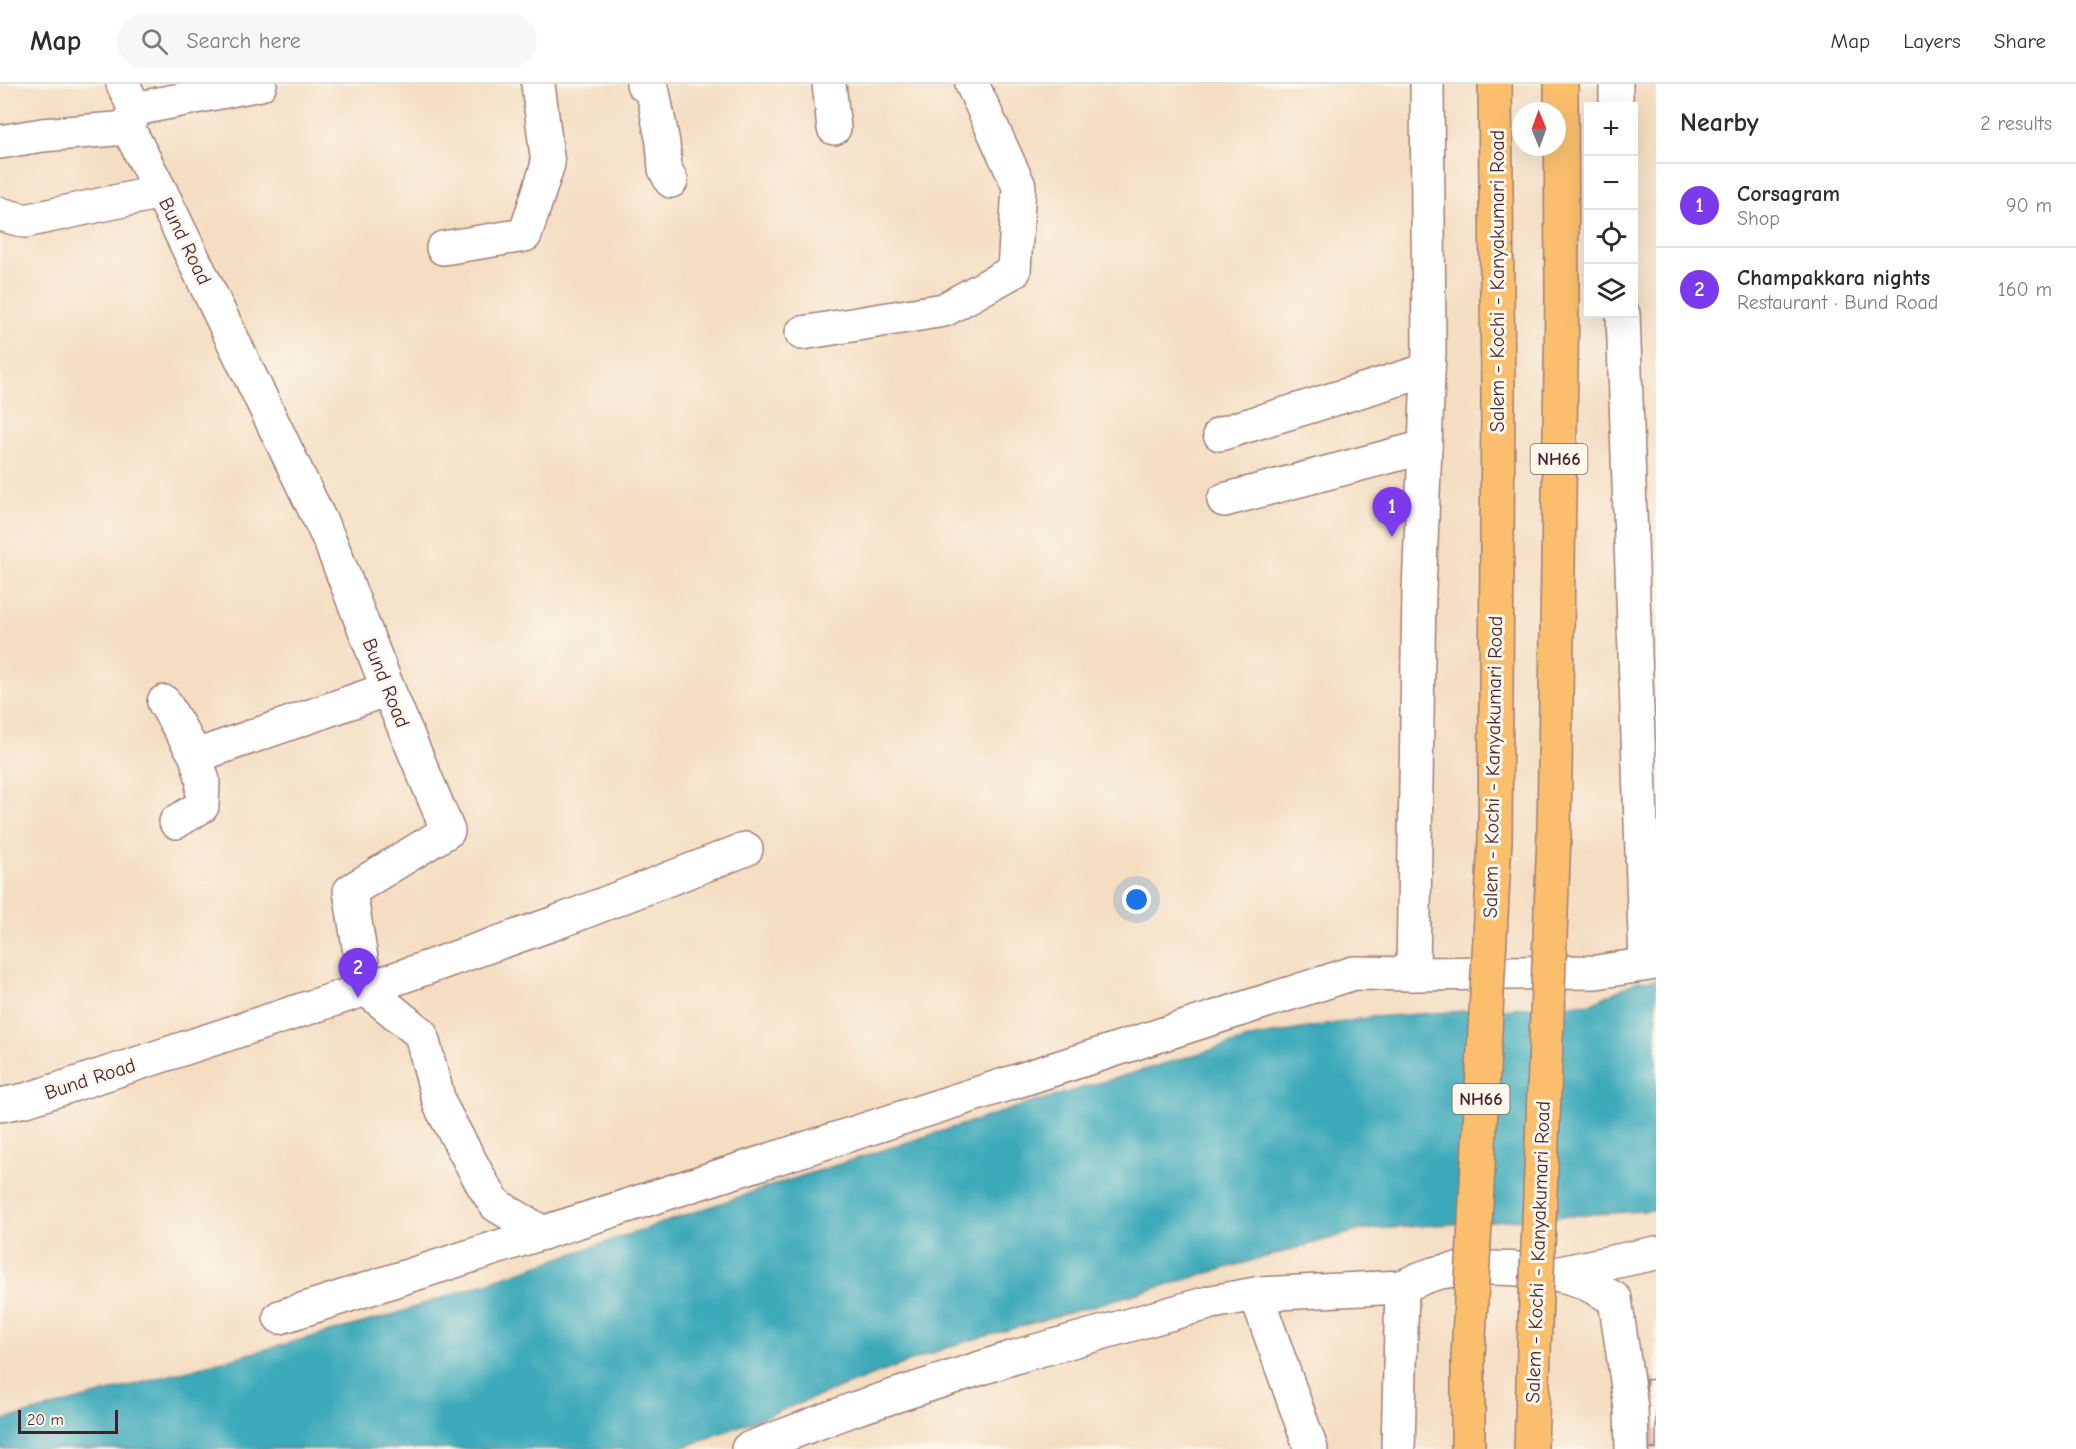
<!DOCTYPE html>
<meta charset="utf-8">
<style>
:root{--surface:#fff;--page:#f7f7f7;--text:#2b2b33;--muted:#7c7c81;--line:#e1e1e2;--accent:#7c3aed}
body{margin:0;font-family:"Comic Neue",sans-serif;background:var(--page);color:var(--text)}
.controls{position:absolute;right:18px;top:18px;display:grid;overflow:hidden;border-radius:0px;box-shadow:0 6px 24px #0002}
.controls button{width:54px;height:54px;display:grid;place-items:center;padding:0;border:0;border-bottom:2px solid var(--line);background:var(--surface);color:var(--text);font:30px sans-serif}
.compass{position:absolute;left:1512px;top:18px;width:54px;height:54px;border-radius:50%;background:var(--surface);box-shadow:0 6px 24px #0002;rotate:359deg}
.scale{position:absolute;left:18px;bottom:15px;width:100px;box-sizing:border-box;padding-left:6px;border:3px solid #4a1f2b;border-top:0;font-size:16px;line-height:21px;white-space:nowrap;color:#4a1f2b;-webkit-text-stroke:4px #fbf7ec;paint-order:stroke}
.you{position:absolute;left:1137px;top:816px;width:21px;height:21px;margin:-15px;border:4px solid #fff;border-radius:50%;background:#1a73e8;box-shadow:0 0 0 9px #1a73e833}
.badge{display:grid;place-items:center;width:39px;height:39px;border-radius:50%;background:var(--accent);color:#fff;font-size:20px;font-weight:700}
.pin{position:absolute;translate:-50% -50px;filter:drop-shadow(0 2px 3px #0008)}
.pin::after{content:'';position:absolute;top:32px;width:21px;height:18px;background:inherit;clip-path:polygon(0 0,100% 0,50% 100%)}
.list{margin:0;padding:0;list-style:none}
h2{display:flex;justify-content:space-between;align-items:center;height:78px;margin:0;padding:0 24px;font-size:26px}
h2 small{font-size:20px;font-weight:400;color:var(--muted)}
.list li{display:grid;grid-template-columns:39px 1fr auto;gap:18px;align-items:center;box-sizing:border-box;height:84px;padding:0 24px;border-top:2px solid var(--line)}
.list b{display:block;font-size:22px;white-space:nowrap}
.list p{margin:0;font-size:20px;white-space:nowrap;color:var(--muted)}
.list em{font-size:20px;font-style:normal;color:var(--muted)}
.icon{flex:none;width:33px;height:33px;fill:none;stroke:currentColor;stroke-width:2;stroke-linecap:round;stroke-linejoin:round}
.map{position:relative;flex:none;width:1656px;height:1365px;overflow:hidden}
header{display:flex;align-items:center;gap:36px;box-sizing:border-box;height:84px;padding:0 30px;background:var(--surface);border-bottom:2px solid var(--line)}
header strong{font-size:28px}
nav{display:flex;gap:33px;margin-inline-start:auto;font-size:21px}
.search{width:420px;height:54px;background:var(--page);display:flex;align-items:center;gap:15px;box-sizing:border-box;padding:0 21px;border-radius:33px;color:var(--muted);font-size:22px}
main{display:flex}
aside{flex:1;background:var(--surface)}
.map>svg:first-child{display:block}
</style>
<header>
<strong>Map</strong>
<div class="search"><svg class="icon" aria-label="search" viewBox="0 0 24 24"><circle cx="10" cy="10" r="6"/><path d="M15 15l6 6"/></svg>Search here</div>
<nav><a>Map</a><a>Layers</a><a>Share</a></nav>
</header>
<main>
<div class="map">
<svg width="1656" height="1365" viewBox="0 0 1656 1365">
<rect width="100%" height="100%" fill="#fbf7ec"/>
<filter id="ink" filterUnits="userSpaceOnUse"><feTurbulence type="fractalNoise" baseFrequency=".0167" numOctaves="2"/><feDisplacementMap in="SourceGraphic" scale="12" xChannelSelector="R" yChannelSelector="G"/><feConvolveMatrix kernelMatrix="1 2 1 2 8 2 1 2 1" color-interpolation-filters="sRGB"/></filter>
<filter id="wash" filterUnits="userSpaceOnUse"><feTurbulence type="fractalNoise" baseFrequency=".008" numOctaves="4" result="noise"/><feDisplacementMap in="SourceGraphic" scale="24" xChannelSelector="R" yChannelSelector="G"/><feGaussianBlur stdDeviation="1.35" result="paint"/><feColorMatrix in="noise" values="0 0 0 0 0 0 0 0 0 0 0 0 0 0 0 0 0 1.4 0 .05"/><feComposite in="paint" operator="in"/></filter>
<g filter="url(#wash)">
<rect width="100%" height="100%" fill="#f4ddc1"/>
<path fill="#3ba9b9" stroke="#426472" stroke-width="1.5" d="M1656 896V1126L1360 1146 948 1263 679 1365H0V1337L389 1232 777 1100 1024 1021 1255 953 1372 933 1592 919 1638 897Z"/>
<g id="blocks">
<path fill="#dfa49c" d="M1656 1295V1365H1646V1296Z"/>
</g>
</g>
<g filter="url(#ink)">
<use href="#blocks" fill-opacity="0" stroke="#9f7e76" stroke-width="1.5"/>
<g fill="none" stroke-linecap="round" stroke-linejoin="round">
<g stroke="#9f7e76" stroke-width="36">
<g id="minor">
<path d="M123 0 135 25"/>
<path d="M643 0 653 8 663 59 665 85 671 97"/>
<path d="M829 0 834 44"/>
<path d="M1616 0V22"/>
<path d="M0 58 42 51 128 44"/>
<path d="M0 130 25 137 161 108"/>
<path d="M443 164 525 151 548 80 538 0"/>
<path d="M1623 230 1646 880"/>
<path d="M802 249 944 226 1014 187 1019 102 972 0"/>
<path d="M1220 350 1428 286"/>
<path d="M1224 416 1425 363"/>
<path d="M164 618 196 672"/>
<path d="M176 738 202 722 203 697 196 672 388 605"/>
<path d="M1413 890 1419 506 1429 266 1427 0"/>
<path d="M366 905 555 839 746 765"/>
<path d="M1555 1190 1656 1169"/>
<path d="M1256 1210 1311 1365"/>
<path d="M280 1233 1354 889 1413 890 1596 888 1656 879"/>
<path d="M748 1365 857 1324 1018 1272 1212 1218 1256 1210 1402 1203"/>
</g>
</g>
<g stroke="#9f7e76" stroke-width="36">
<g id="tertiary">
<path d="M260 0 135 25 128 44 161 108 330 457 388 605 448 747 350 807 366 905"/>
<path d="M366 905 421 950 440 1021 483 1101 496 1121 543 1149"/>
<path d="M0 1021 26 1016 366 905"/>
<path d="M1398 1365 1402 1203C1414 1197 1427 1191 1441 1188 1481 1181 1539 1183 1578 1196 1591 1201 1603 1209 1615 1215L1631 1324 1632 1365"/>
</g>
</g>
<g stroke="#9f7e76" stroke-width="36">
<g id="trunk">
<path d="M1554 750 1562 214 1561 0"/>
<path d="M1495 756 1498 313 1495 0"/>
<path d="M1468 1273V1365"/>
<path d="M1531 1365 1534 1267"/>
</g>
</g>
<use href="#minor" stroke="#fff" stroke-width="33"/>
<use href="#tertiary" stroke="#fff" stroke-width="33"/>
<use href="#trunk" stroke="#fabe6d" stroke-width="33"/>
<g stroke="#9f7e76" stroke-width="36" stroke-linecap="butt">
<g id="trunk-bridge">
<path d="M1534 1267 1554 750"/>
<path d="M1468 1273 1495 756"/>
</g>
</g>
<use href="#trunk-bridge" stroke="#fabe6d" stroke-width="33"/>
</g>
</g>
<g text-anchor="middle" dominant-baseline="central" stroke-width="6" stroke-linejoin="round" paint-order="stroke">
<g fill="#fbf7ec" stroke="#7f6065" stroke-width="1.5">
<rect x="1530.5" y="360" width="57" height="30" rx="4.5"/>
<rect x="1452.5" y="1000" width="57" height="30" rx="4.5"/>
</g>
<g font-size="18" font-weight="bold" fill="#4a1f2b">
<text x="1559" y="375">NH66</text>
<text x="1481" y="1015">NH66</text>
</g>
<g font-size="20" fill="#4a1f2b" stroke="#fbf7ec">
<text transform="translate(185 157) rotate(64)">Bund Road</text>
<text transform="translate(1497 197) rotate(-90)">Salem - Kochi - Kanyakumari Road</text>
<text transform="translate(386 599) rotate(68)">Bund Road</text>
<text transform="translate(1493 683) rotate(-89)">Salem - Kochi - Kanyakumari Road</text>
<text transform="translate(90 995) rotate(-18)">Bund Road</text>
<text transform="translate(1538 1168) rotate(-88)">Salem - Kochi - Kanyakumari Road</text>
</g>
</g>
</svg>
<div class="controls">
<button>+</button>
<button>−</button>
<button><svg class="icon" aria-label="locate" viewBox="0 0 24 24"><circle cx="12" cy="12" r="6"/><path d="M12 2v4M12 18v4M2 12h4M18 12h4"/></svg></button>
<button><svg class="icon" aria-label="layers" viewBox="0 0 24 24"><path d="M12 4l9 5-9 5-9-5zM3 14l9 5 9-5"/></svg></button>
</div>
<svg class="compass" viewBox="-18 -18 36 36"><path d="M0-13l5 13h-10z" fill="#e53935"/><path d="M0 13l5-13h-10z" fill="#7c7c81"/></svg>
<div class="scale">20 m</div>
<div class="you"></div>
<div class="pin badge" style="left:1392px;top:453px">1</div>
<div class="pin badge" style="left:358px;top:914px">2</div>
</div>
<aside>
<h2>Nearby<small>2 results</small></h2>
<ul class="list">
<li><span class="badge">1</span><div><b>Corsagram</b><p>Shop</p></div><em>90 m</em></li>
<li><span class="badge">2</span><div><b>Champakkara nights</b><p>Restaurant · Bund Road</p></div><em>160 m</em></li>
</ul>
</aside>
</main>
